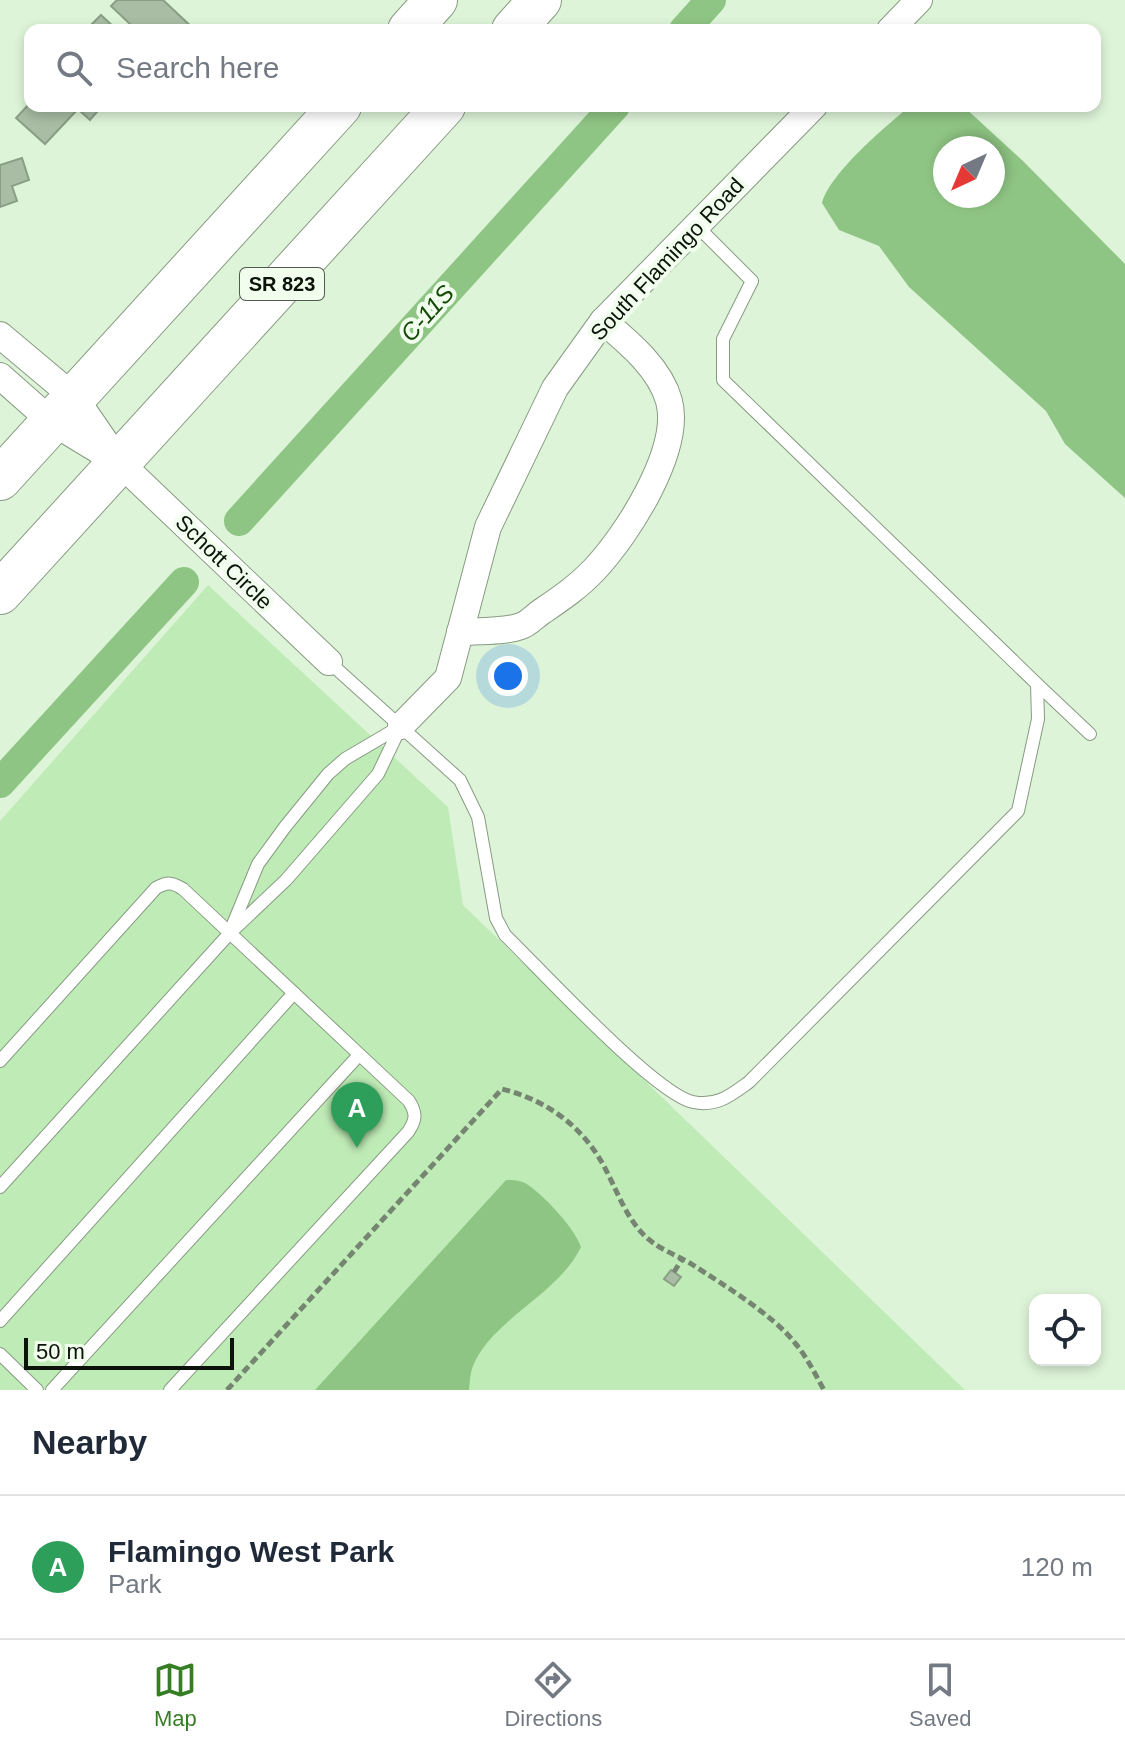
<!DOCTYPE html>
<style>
:root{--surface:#fff;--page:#f2f2f3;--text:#1f2937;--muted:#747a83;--line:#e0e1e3;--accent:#357e24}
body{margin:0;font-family:Arial,sans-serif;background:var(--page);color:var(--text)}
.controls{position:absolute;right:24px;bottom:24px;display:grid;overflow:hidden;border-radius:16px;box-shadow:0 4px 12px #0003}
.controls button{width:72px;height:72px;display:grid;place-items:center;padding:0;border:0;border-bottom:2px solid var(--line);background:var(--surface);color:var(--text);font:40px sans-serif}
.compass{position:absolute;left:933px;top:136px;width:72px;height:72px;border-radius:50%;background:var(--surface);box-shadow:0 4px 12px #0003;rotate:224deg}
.scale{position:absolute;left:24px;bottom:20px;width:210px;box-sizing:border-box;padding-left:8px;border:4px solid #0c130a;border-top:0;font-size:22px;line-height:28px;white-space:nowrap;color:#0c130a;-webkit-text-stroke:6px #f1feee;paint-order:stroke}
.you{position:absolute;left:508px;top:676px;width:28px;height:28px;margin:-20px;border:6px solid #fff;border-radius:50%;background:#1a73e8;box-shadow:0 0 0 12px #1a73e833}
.badge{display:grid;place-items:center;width:52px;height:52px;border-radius:50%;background:var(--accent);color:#fff;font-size:26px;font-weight:700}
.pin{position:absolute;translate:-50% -66px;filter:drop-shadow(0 2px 4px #0008)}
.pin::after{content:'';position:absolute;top:42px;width:28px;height:24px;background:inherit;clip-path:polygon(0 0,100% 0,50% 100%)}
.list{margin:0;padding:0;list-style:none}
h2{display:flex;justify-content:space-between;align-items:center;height:104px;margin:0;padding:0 32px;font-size:34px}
h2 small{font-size:26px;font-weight:400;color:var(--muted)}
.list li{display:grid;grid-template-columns:52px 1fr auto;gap:24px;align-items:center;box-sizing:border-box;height:144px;padding:0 32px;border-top:2px solid var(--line)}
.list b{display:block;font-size:30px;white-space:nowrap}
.list p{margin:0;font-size:26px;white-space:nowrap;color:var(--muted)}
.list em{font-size:26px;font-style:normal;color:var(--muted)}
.icon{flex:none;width:44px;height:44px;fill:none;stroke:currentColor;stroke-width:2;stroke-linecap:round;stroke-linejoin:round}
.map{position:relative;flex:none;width:1125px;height:1390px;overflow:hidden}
.search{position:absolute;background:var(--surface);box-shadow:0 4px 12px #0003;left:24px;right:24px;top:24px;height:88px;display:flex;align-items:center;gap:20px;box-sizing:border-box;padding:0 28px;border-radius:16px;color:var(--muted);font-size:30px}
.sheet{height:248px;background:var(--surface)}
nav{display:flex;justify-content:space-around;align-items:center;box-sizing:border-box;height:112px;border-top:2px solid var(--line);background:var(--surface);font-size:22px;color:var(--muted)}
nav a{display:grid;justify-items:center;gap:4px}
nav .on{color:var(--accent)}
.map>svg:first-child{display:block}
</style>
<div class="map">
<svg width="1125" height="1390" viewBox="0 0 1125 1390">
<rect width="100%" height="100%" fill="#def4d9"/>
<path fill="#bfecb6" d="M208 585 448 807 463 905 965 1390H0V821Z"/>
<g fill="#8fc584" fill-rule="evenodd">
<path d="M910 106H963L1023 161 1125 264V498L1065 444 1046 411 909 287 879 246 839 230 822 203C830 173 885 127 910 106ZM945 148H993V196H945Z"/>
<path d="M506 1180C513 1180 519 1180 525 1183 543 1194 574 1227 581 1247 559 1294 491 1320 473 1366 470 1373 470 1382 469 1390H315Z"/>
</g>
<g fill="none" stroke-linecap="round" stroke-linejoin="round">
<g stroke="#8fc584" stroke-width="30">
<path d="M684 30 711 0"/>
<path d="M239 521 615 106"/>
<path d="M0 783 184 582"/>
</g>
</g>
<g fill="#a8bda4" stroke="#8a9e85" stroke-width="2">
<path d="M117 0H163L195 30H125L130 24 111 6Z"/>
<path d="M101 15 117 30H86Z"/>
<path d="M30 103V106H102L90 120 78 109 45 144 16 118Z"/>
<path d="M22 158 29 180 12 186 17 201 0 207V165Z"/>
<path d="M671 1270 681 1277 674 1286 664 1279Z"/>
</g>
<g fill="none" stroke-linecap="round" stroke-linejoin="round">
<g stroke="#879b82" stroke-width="14">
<g id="service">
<path d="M329 662 460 780 478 817 496 918 505 935C539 968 655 1094 693 1102 717 1107 731 1095 749 1082L1018 811 1038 719 1037 684 723 380V339L752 281 696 225"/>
<path d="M1037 684 1090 734"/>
<path d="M401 726 378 774 286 880 229 934 258 864 285 827 328 774 345 759Z"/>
<path d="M0 1061 156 888C167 882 172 882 183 889L409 1101C417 1114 416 1120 408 1132L170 1390"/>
<path d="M0 1187 229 934"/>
<path d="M0 1321 294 993"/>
<path d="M0 1354 37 1390"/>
<path d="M52 1390 359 1055"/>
</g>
</g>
<g stroke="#879b82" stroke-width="28">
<g id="minor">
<path d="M890 30 919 0"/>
<path d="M0 335 75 398 119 462 329 662"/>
<path d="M0 376 52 422 113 459"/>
<path d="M460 632C477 631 506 632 521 626 528 624 535 616 541 612 560 599 578 587 594 570 627 535 682 450 669 401 660 368 628 342 603 321"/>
<path d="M401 726 448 678 488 527 555 388 603 321 814 106"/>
</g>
</g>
<g stroke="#879b82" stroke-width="44">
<g id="trunk">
<path d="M409 30 436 0"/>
<path d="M513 30 540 0"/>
<path d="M0 479 340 106"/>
<path d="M0 593 444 106"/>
</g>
</g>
<g stroke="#768472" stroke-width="5" stroke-dasharray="8 4" stroke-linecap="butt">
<path d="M674 1272 682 1259"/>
<path d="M227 1390 502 1089C550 1101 587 1130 608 1174 619 1196 628 1220 646 1237 660 1250 677 1255 693 1265 724 1285 773 1315 795 1343 807 1357 815 1374 824 1390"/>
</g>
<use href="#service" stroke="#fff" stroke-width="12"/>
<use href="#minor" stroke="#fff" stroke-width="26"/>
<use href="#trunk" stroke="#fff" stroke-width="42"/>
</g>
<g text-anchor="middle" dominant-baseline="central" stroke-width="8" stroke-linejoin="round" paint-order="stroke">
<rect fill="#f1feee" stroke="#515a4e" stroke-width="2" x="240" y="268" width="84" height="32" rx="6"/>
<g font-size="20" font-weight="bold" fill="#0c130a">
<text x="282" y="284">SR 823</text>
</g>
<g font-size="22" fill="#0c130a" stroke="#f1feee">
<text transform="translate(667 259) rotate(-47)">South Flamingo Road</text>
<text transform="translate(224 562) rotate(44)">Schott Circle</text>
</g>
<g font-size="24" font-style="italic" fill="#144805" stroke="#f1feee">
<text transform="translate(427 313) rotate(-48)">C-11S</text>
</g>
</g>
</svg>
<div class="controls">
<button><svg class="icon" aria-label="locate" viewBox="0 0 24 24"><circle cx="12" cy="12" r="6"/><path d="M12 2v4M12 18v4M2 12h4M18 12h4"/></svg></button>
</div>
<svg class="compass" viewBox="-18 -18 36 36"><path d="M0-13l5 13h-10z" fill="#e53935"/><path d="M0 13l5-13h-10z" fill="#747a83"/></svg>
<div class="scale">50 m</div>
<div class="you"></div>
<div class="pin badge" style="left:357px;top:1148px;background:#2e9e5b">A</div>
<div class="search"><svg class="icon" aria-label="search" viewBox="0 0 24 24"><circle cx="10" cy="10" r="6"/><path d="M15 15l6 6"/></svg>Search here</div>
</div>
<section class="sheet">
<h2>Nearby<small></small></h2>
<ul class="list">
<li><span class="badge" style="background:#2e9e5b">A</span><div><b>Flamingo West Park</b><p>Park</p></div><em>120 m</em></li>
</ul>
</section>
<nav>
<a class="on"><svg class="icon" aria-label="map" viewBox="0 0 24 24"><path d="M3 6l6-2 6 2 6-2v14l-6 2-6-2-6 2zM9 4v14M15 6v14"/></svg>Map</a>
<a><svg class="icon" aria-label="directions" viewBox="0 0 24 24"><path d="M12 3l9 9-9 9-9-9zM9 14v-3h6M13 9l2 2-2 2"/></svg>Directions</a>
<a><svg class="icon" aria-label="saved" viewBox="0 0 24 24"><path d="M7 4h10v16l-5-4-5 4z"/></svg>Saved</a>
</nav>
